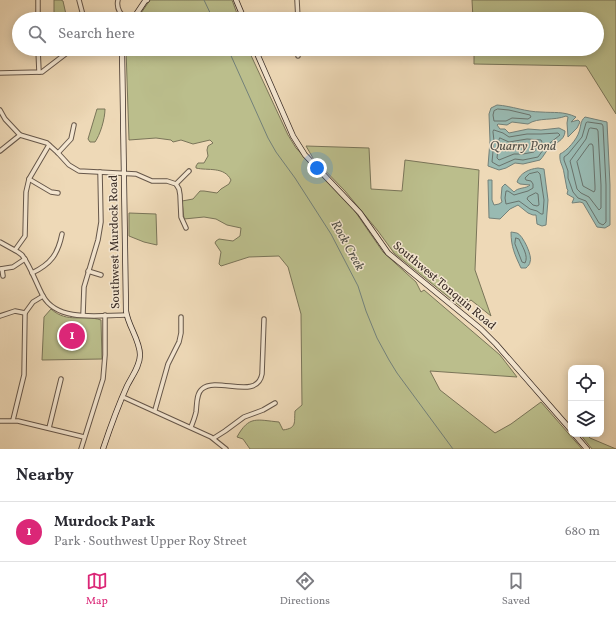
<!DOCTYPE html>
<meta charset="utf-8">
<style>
:root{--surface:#fff;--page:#f7f7f7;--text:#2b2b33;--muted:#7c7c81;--line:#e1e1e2;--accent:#db2777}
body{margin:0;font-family:Vollkorn,serif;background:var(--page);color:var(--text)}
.controls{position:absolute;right:12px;bottom:12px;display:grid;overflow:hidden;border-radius:8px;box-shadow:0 2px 10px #0003}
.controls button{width:36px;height:36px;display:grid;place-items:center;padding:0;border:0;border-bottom:1px solid var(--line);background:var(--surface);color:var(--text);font:20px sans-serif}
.you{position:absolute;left:317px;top:168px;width:14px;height:14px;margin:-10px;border:3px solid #fff;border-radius:50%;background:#1a73e8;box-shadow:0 0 0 6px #1a73e833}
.badge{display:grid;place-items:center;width:26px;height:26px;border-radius:50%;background:var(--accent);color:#fff;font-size:13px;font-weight:700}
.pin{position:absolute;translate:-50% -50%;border:2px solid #fff;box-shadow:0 1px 4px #0006}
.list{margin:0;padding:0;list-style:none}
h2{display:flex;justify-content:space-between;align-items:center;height:52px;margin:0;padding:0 16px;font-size:17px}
h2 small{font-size:13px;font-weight:400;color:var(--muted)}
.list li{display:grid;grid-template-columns:26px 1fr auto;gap:12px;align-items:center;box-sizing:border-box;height:60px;padding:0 16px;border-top:1px solid var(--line)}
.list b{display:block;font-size:15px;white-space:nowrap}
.list p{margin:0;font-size:13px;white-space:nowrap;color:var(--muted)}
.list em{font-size:13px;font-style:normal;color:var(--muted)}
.icon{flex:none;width:22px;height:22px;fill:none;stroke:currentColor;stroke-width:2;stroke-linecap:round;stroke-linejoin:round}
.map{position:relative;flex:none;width:616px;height:449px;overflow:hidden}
.search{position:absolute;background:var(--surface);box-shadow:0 2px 10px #0003;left:12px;right:12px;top:12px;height:44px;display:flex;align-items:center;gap:10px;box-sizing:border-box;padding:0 14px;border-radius:22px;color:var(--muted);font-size:15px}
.sheet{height:112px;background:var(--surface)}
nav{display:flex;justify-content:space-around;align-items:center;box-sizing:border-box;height:56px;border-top:1px solid var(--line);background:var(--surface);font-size:11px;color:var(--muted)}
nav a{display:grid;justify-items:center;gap:2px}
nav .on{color:var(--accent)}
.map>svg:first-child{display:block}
</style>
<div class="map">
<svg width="616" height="449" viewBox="0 0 616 449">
<rect width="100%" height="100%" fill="#eed9b7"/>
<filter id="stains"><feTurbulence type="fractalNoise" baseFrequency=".005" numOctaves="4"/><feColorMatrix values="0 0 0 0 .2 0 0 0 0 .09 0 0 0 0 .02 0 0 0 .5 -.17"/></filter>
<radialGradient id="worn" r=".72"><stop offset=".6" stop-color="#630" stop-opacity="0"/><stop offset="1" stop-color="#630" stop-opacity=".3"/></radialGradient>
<g fill="#bbbe8c" stroke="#7a7559">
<path d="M54 0H61L63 1 67 19H54Z"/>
<path d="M150 0H232L239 19H137Z"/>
<path d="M472 0H616V114L586 66 474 64V49H597V19H473Z"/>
<path d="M126 49H248L288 135 296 148 352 207 383 252 416 282 421 292 424 290 500 355 517 377 430 371 440 390 495 433 511 424 541 402 582 449H250L243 439 237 437C249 415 257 420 279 422L283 430C297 428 294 423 295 411L302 405 301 314 288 267 279 256 249 257 221 266 219 264 221 252 215 243 216 241 219 239 233 241 240 236 241 228 227 225 216 219 204 217 184 219 182 201 193 199 200 191H204L217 193 221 189 229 184 231 180C224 166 208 171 196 168V166L198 163H204L208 156 207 150 208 146 213 143 210 140 193 144 181 140 173 142 171 140 156 138 129 140Z"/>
<path d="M97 109H105C105 119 100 135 95 142H90L88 139Z"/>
<path d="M306 146 369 148 371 189 402 191 405 160 479 170 475 270 491 316 471 300 461 307 394 253 378 231 345 191 313 158Z"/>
<path d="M129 213 156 214 157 245 144 242 129 236Z"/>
<path d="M51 309C68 324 83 314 101 320L102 359 42 360 44 317Z"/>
<path d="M580 434H586L590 438 616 449H592Z"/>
</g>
<g fill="#99bab2" stroke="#73817a">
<path d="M497 105C512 106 526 112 541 112 554 113 563 111 576 117L571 122 578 120 580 122 577 128 568 137 567 123 568 117 566 116C554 121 538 117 528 124L512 122 507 125 498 124 497 125 500 129H505L509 133 528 129 541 130 559 128 565 131C565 141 554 143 548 149 545 153 543 157 540 160L523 164 515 163 506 168 499 170 488 166 490 141 489 114 491 108Z"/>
<path d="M585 117 607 122 610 185V225L605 228 597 227 583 203 580 202 572 203 574 198 567 194 568 190 567 189C566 184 565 178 564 173 563 165 559 163 560 154 567 151 577 139 579 132 581 127 580 121 585 117Z"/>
<path d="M538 168 544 169 548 200 546 225 542 226 537 224 536 215H533L528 213 518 205 510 209 500 219 489 218 488 180H492V200L494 205 499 204 502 202 501 198 502 187 505 184 514 192C518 187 526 189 530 185L520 184 517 182C520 173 529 169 538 168Z"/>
<path d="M511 232C511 232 517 233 517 233 523 235 533 257 530 262 530 264 528 266 526 268H521C515 255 511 247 511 232Z"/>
</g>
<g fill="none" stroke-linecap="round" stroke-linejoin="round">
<g stroke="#69736c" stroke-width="1">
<path d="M498 109 509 110 530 115 531 117 528 119 512 118 506 121H494L493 115 494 111Z"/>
<path d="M588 122 602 124 603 126 606 185V222L603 225 599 223 586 201 578 198 573 192 568 178V171L564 160V157L568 154 582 137 586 123Z"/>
<path d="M591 128 597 129 598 131 601 185V208L599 210 589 197 581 193 577 189 570 161 586 139 589 129Z"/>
<path d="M494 130 503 133 509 137 527 134H541L558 133 560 135 546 146 538 157 523 160 515 159 499 166 492 162 494 141 493 132Z"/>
<path d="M500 138 509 142 527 139 541 140 542 142 534 152 523 154H514L499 160 497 158 499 140Z"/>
<path d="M590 144H592L593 146 595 186V190L594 192 583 186 577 162Z"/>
<path d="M538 172 540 174 544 200 543 214H541L537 211 530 209 519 201 506 204 505 198 506 191H508L514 195 528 191 533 188V184L531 181 526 180 525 178 529 174Z"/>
<path d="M536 193 538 194 539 205 537 206 533 205 527 199 528 197Z"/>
<path d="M516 238 519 239C522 246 529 256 525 263L522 262 515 244Z"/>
</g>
<g stroke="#73817a" stroke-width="1">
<path d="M204 0 213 19"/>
<path d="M228 49 268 138 276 152 295 178 331 234 358 286 366 311 377 338 389 360 397 373 453 449"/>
</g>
<g stroke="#66574a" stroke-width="5.5">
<g id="street">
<path d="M79 0 84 19"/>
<path d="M118 0C116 8 120 14 126 19"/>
<path d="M297 0 298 19"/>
<path d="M38 19V0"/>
<path d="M38 49 39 72"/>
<path d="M298 49V56"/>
<path d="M0 73 42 72 72 49"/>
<path d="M0 110 5 119 20 135"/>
<path d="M0 151 20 135 47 143 58 153 69 165 79 171 136 174 152 181H167L176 184 179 189 180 195 181 217 186 228"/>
<path d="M58 153 71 139 74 125"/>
<path d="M29 179 51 192 58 193"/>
<path d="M176 184 189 171"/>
<path d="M0 242 18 252 22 255C31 267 36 283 43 296 58 323 101 315 126 315"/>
<path d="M15 250 25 236 26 192 29 179 49 145"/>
<path d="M0 269 13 267 25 259"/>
<path d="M2 269 3 276"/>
<path d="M88 271 101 275"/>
<path d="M32 273C51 264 58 254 62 234"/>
<path d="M83 315 84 287 98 240 101 222 100 172"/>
<path d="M0 316 15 311 25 313"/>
<path d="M123 397 211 437 226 449"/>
<path d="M155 410 168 364 179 342 181 333V317"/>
<path d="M13 420 24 375 25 313 33 302 43 296"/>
<path d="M0 421H18L84 437"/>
<path d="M191 427C193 422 195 417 196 412 197 405 196 394 202 389 217 376 257 401 262 374L264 319"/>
<path d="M49 428 61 379"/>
<path d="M214 438 225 431 244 417 263 410 275 403"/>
<path d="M81 449 103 379 105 355V315"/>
</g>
</g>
<g stroke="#392c26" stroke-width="6">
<g id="secondary">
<path d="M236 0 244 19"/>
<path d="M133 19 145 1 147 0"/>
<path d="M255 49 293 136 305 155 360 213 388 253 481 329 496 344 571 430"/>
<path d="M574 434 587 449"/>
<path d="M103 449C110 428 118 406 127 386 132 376 140 366 140 355 140 340 128 326 126 311L122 49"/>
</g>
</g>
<use href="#street" stroke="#f4e6d0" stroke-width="3.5"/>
<use href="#secondary" stroke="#f4e6d0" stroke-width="4.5"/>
</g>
<g text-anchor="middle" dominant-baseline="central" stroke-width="3" stroke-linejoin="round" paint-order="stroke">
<g font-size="12" fill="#392c26" stroke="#f4e6d0">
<text transform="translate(115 242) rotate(-91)">Southwest Murdock Road</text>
<text transform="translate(444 286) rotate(40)">Southwest Tonquin Road</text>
</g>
<g font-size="13" font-style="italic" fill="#515049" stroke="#f4e6d0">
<text x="523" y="147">Quarry Pond</text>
<text transform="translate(347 246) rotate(61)">Rock Creek</text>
</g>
</g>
<rect width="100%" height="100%" filter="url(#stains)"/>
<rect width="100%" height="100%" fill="url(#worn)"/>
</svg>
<div class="controls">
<button><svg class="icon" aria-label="locate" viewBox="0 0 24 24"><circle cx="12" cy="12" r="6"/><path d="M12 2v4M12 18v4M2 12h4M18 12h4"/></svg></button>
<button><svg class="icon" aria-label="layers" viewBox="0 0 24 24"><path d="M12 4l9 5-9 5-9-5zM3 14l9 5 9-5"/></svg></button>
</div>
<div class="you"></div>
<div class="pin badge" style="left:72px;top:336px">1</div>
<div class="search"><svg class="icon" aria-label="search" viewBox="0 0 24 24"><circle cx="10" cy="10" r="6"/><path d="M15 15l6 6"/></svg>Search here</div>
</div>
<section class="sheet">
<h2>Nearby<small></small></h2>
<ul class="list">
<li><span class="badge">1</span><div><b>Murdock Park</b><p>Park · Southwest Upper Roy Street</p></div><em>680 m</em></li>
</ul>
</section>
<nav>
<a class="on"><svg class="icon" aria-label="map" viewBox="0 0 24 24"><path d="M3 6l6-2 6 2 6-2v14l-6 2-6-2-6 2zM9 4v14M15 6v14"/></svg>Map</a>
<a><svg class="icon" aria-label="directions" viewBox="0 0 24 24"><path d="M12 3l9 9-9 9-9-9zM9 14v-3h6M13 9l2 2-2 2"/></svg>Directions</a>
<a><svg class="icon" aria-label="saved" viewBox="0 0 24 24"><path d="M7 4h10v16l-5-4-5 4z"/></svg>Saved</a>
</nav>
